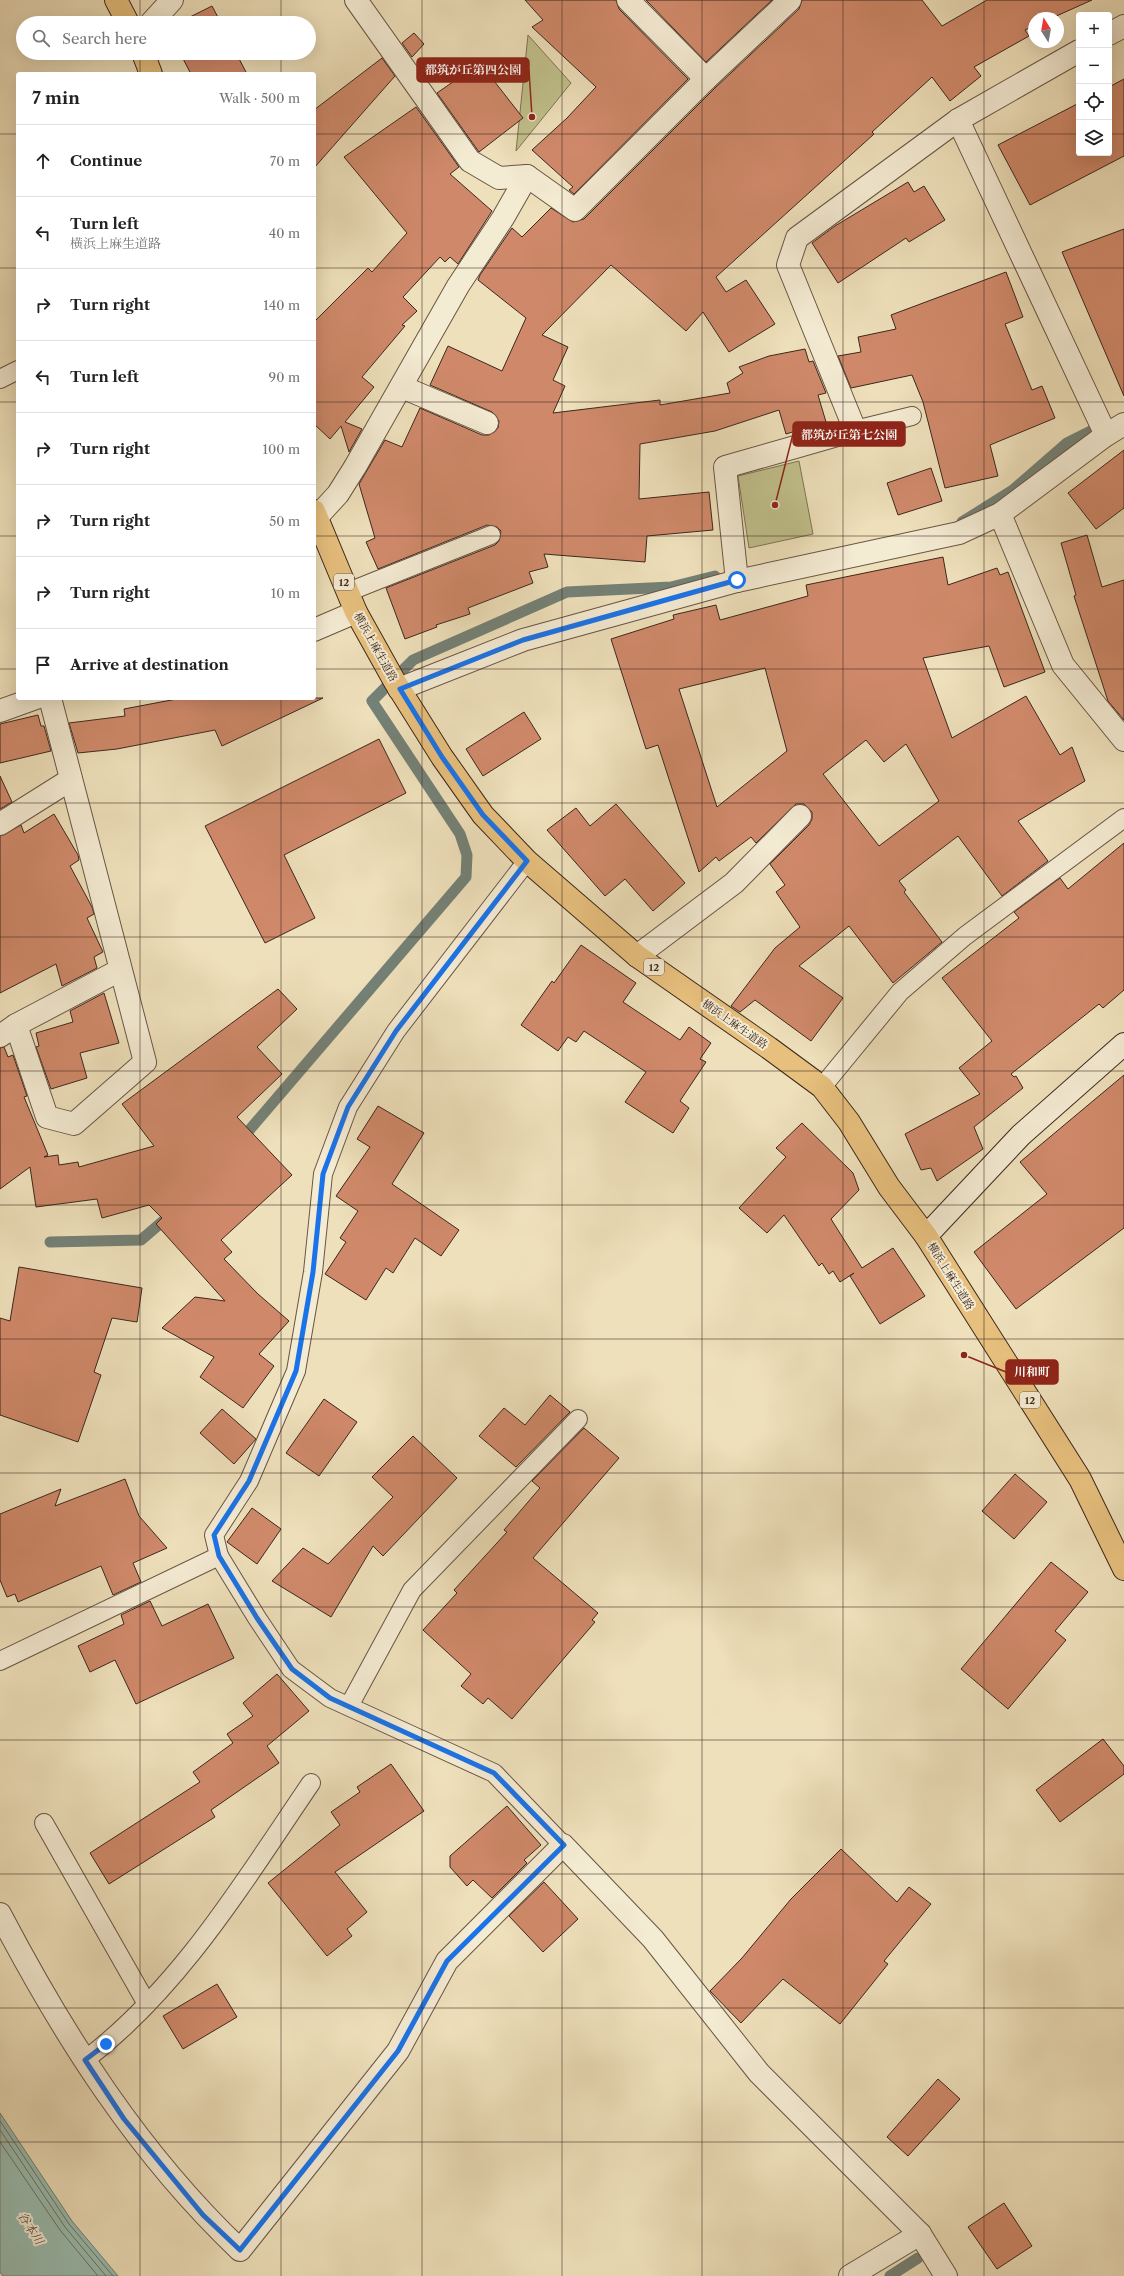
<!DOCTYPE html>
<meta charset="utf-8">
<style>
:root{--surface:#fff;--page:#f2f2f2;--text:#222;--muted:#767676;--line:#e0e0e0}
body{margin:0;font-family:"Libre Caslon Text","Noto Serif JP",serif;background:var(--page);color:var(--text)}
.controls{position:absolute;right:12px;top:12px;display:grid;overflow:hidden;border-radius:4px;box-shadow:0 4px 16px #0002}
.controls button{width:36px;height:36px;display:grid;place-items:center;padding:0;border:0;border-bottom:1px solid var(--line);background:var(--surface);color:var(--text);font:20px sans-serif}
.compass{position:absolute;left:1028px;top:12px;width:36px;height:36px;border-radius:50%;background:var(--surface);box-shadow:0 4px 16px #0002;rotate:349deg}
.stop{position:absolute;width:12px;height:12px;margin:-9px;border:3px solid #1a73e8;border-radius:50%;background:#fff}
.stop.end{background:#1a73e8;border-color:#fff;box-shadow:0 1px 4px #0008}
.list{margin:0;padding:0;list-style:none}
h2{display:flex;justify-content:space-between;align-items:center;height:52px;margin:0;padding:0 16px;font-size:17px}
h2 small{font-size:13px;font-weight:400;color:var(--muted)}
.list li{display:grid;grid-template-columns:26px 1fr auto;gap:12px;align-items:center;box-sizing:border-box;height:72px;padding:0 16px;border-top:1px solid var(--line)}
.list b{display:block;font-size:15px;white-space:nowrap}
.list p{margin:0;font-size:13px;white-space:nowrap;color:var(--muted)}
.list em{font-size:13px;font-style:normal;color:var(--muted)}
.icon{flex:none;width:22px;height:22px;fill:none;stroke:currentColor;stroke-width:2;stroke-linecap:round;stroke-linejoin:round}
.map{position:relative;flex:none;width:1124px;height:2276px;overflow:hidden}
.search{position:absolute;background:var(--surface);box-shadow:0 4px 16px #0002;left:16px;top:16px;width:300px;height:44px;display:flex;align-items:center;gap:10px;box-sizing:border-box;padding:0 14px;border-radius:22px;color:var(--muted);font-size:15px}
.panel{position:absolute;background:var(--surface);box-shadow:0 4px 16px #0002;left:16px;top:72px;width:300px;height:628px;border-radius:4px}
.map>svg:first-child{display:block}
</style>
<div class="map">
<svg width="1124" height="2276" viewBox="0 0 1124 2276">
<rect width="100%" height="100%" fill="#eee0bb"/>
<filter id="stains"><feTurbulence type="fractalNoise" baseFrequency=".005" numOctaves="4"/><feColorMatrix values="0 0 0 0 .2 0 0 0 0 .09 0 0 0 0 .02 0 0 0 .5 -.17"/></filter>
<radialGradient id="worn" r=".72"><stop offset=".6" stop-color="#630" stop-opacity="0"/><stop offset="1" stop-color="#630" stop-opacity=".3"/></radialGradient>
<g fill="#c0c08b" stroke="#7e7454">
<path d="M528 35 571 83 516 151Z"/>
<path d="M799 461 813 534 749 548 738 476Z"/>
</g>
<path fill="#99bdb1" stroke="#748176" d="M0 2113 72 2221 118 2276H3L0 2272Z"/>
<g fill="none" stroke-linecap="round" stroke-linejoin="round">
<g stroke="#6a7267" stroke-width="1">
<path d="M0 2121 69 2224 113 2276"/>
<path d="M0 2130 65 2227 106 2276"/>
<path d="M0 2142 60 2230 98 2276"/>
</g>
<g stroke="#748176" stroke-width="11">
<path d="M962 522 1013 490 1067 443 1093 430"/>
<path d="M240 1141 466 877 467 855 460 834 372 701 413 660 567 592 671 587 715 576"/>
<path d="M50 1242 141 1240 169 1216"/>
<path d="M890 2276 918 2258"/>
</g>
</g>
<g fill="#cf896a" stroke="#3c271d" fill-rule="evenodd">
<path d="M525 0H616L619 9 688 79 574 194 569 190 573 187 532 150 567 118 596 87 532 27 543 20Z"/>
<path d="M646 0H772L706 62Z"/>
<path d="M802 0H922L942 26 987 0H1092L1052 18H1034V26L1025 30 1029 36 974 67 981 76 950 101 932 77 872 132 874 134 716 277 726 292 746 280 775 324 729 352 703 312 686 331 611 265 542 335 568 347 553 380 565 386 553 413 660 400V405L730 393 727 383 743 373 739 367 769 356 805 349 809 362 813 361 826 393 818 395 826 422 786 434 779 410 715 431 640 444 639 499 709 492 713 530 647 536 645 562 544 554 548 567 529 572 533 583 468 608 470 614 436 625 437 627 405 639 386 588 495 545 499 541 501 531 497 527 487 525 378 569 366 542 375 538 359 484 385 440 402 447 420 408 482 435H489L498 428 499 421 492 412 430 385 448 346 502 371 526 318 478 280 480 275 512 228 522 237 551 208 573 222 584 219 715 88 799 9Z"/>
<path d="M212 6 221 23H178Z"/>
<path d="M414 33 424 44 412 57 402 43Z"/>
<path d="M180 53H236L247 74H191Z"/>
<path d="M382 58 395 76 314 168V110Z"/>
<path d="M480 63 523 118 479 152 437 93Z"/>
<path d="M1124 79V156L1030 205 998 145 1079 103V153H1109V87Z"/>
<path d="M416 107 459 167 450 174 492 211 458 264 450 257 445 262 440 257 403 297 417 311 402 325 405 326 362 377 374 387 345 422 362 429 349 452 341 426 330 439 314 424V322L368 268 372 272 407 233 344 157Z"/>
<path d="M908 182 914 192 924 186 945 220 909 242 906 238 838 283 812 243 835 226Z"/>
<path d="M1124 229V396L1062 252Z"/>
<path d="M1006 272 1023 317 1005 324 1032 390 1042 386 1055 418 990 445 998 476 945 488 923 402 912 375 851 388 838 356 861 352 858 337 896 329 891 315Z"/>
<path d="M1124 450V508L1096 529 1068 493Z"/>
<path d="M931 468 942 501 898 515 887 483Z"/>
<path d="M1087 535 1102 587 1124 580V720L1108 701 1074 596 1076 595 1061 543Z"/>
<path d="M943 557 948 585 997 568 1000 575 1008 572 1045 672 1004 687 989 646 923 658 952 738 1026 696 1060 755 1072 747 1085 781 1018 821 1048 861 1002 896 958 836 899 881 906 890 904 892 942 942 893 983 849 926 799 966 843 998 811 1041 755 1000 740 1012 731 1006 775 948 800 927 776 892 785 885 770 864 809 825 812 819V812L804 804H796L756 843 751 837 719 861 716 857 699 872 658 745 646 749 611 639 674 619 673 615 716 605 720 620 808 596 806 585ZM765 668 787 751 717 807 679 689ZM866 740 884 762 906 744 939 801 879 846 823 774Z"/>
<path d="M182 698H323L222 746 215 730 117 749 78 753 69 723 125 716 124 709Z"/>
<path d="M524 712 541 739 483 776 466 749Z"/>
<path d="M38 715 41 726H44L51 751 0 763V724Z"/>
<path d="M379 739 406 793 284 855 315 918 265 943 205 826Z"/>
<path d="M0 776 12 802 0 809Z"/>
<path d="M616 804 685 883 653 911 625 879 605 896 547 830 576 808 590 826Z"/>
<path d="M54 814 78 855 79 860 70 866 92 907 94 914 87 918 103 952 94 957 97 968 62 986 56 964 0 993V836L21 825 24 833Z"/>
<path d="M1124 843V990L1103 1008 1099 1004 1011 1074 1014 1077 1016 1076 1023 1088 974 1127 983 1149 937 1181 931 1168 921 1170 905 1134 980 1094 959 1068 992 1041 942 978 1019 918 1014 912 1060 878 1068 889Z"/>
<path d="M581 945 636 983 623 1002 680 1040 689 1027 711 1043 700 1059 706 1062 680 1101 689 1108 673 1133 625 1102 646 1072 584 1031 576 1042 568 1037 558 1051 521 1025 552 981 554 983Z"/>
<path d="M278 989 297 1009 257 1047 282 1074 237 1117 292 1175 221 1240 232 1252 224 1259 258 1294 289 1321 259 1354 274 1366 243 1408 200 1377 214 1357 162 1328 195 1297 225 1301 156 1224 162 1218 149 1205 102 1218 97 1199 36 1207 30 1167 0 1189V1048L4 1047 8 1057 13 1055 27 1096 24 1097 48 1155 44 1157 58 1155 59 1165 78 1162 79 1167 154 1146 122 1104Z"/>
<path d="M104 993 119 1043 80 1053 87 1078 51 1089 36 1047 39 1046 36 1033 73 1022 70 1011Z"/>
<path d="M1124 1075V1228L1016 1309 974 1252 1047 1194 1020 1162Z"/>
<path d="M378 1106 424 1133 392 1184 459 1230 441 1256 415 1238 393 1273 386 1268 366 1300 325 1274 346 1242 340 1238 358 1211 336 1196 370 1147 357 1139Z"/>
<path d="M802 1123 853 1173 859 1190 831 1219 862 1268 893 1248 925 1296 880 1324 850 1276 854 1273 840 1282 833 1271 829 1274 822 1263 819 1266 784 1215 767 1233 739 1208 786 1157 776 1148Z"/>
<path d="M19 1267 142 1288 137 1322 112 1318 94 1372 101 1375 78 1442 0 1415V1318L10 1321Z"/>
<path d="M550 1395 570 1412 516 1467 479 1436 504 1408 525 1425Z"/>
<path d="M324 1399 357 1422 319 1476 286 1453Z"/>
<path d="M222 1409 256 1439 234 1464 200 1433Z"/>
<path d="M584 1428 619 1458 533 1558 598 1613 592 1620 595 1622 512 1719 488 1698 483 1704 461 1686 471 1674 423 1630 457 1593 454 1590 507 1532 504 1530 540 1488 532 1481Z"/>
<path d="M413 1436 457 1478 383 1556 373 1546 331 1617 272 1581 303 1548 328 1564 393 1497 372 1477Z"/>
<path d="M1015 1474 1047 1502 1014 1539 982 1511Z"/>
<path d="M125 1479 139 1516 167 1548 133 1563 141 1582 113 1595 101 1566 18 1602 15 1594 7 1597 0 1580V1514L61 1489 55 1506Z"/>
<path d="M252 1508 281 1529 257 1564 227 1542Z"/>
<path d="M1051 1562 1088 1592 1055 1631 1066 1640 1008 1709 961 1669Z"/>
<path d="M150 1601 162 1626 208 1604 234 1658 136 1704 115 1660 90 1672 78 1646 124 1624 121 1615Z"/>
<path d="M277 1674 309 1711 267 1746 279 1763 211 1810 215 1817 109 1884 90 1853 200 1782 193 1772 233 1743 227 1734 253 1716 243 1703Z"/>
<path d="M1103 1739 1124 1766V1774L1060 1822 1036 1790Z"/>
<path d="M391 1764 424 1811 335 1872 367 1912 347 1929 352 1936 327 1956 268 1883 340 1825 331 1812 360 1792 357 1787Z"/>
<path d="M507 1806 541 1845 524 1860 527 1863 492 1898 473 1880 467 1886 450 1867V1856Z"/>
<path d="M841 1849 897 1902 909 1887 931 1904 884 1961 888 1964 840 2024 783 1979 741 2023 710 1991 742 1958 791 1899Z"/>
<path d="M544 1882 578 1919 543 1952 509 1916Z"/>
<path d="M217 1984 237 2017 183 2049 163 2016Z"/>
<path d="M938 2079 960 2099 908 2156 887 2137Z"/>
<path d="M1004 2203 1032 2246 997 2269 968 2227Z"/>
</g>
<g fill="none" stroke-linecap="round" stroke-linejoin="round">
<g stroke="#685544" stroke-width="20">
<g id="lane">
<path d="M0 379 18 370"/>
<path d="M855 430 912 416"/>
<path d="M348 592 491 535"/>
<path d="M822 1087 900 992 965 936 1124 818"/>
<path d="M219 1556 257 1618 291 1669 330 1698 494 1773 563 1845"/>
<path d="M0 1661 219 1556 214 1535 249 1481 296 1371 313 1272 323 1174 348 1107 396 1031 527 861"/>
<path d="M349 1706 412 1590 578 1419"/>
<path d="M44 1823 147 2004"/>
<path d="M85 2060C181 1987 244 1881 311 1783"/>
</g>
</g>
<g stroke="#685544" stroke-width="24">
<g id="street">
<path d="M356 0 470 161 499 178 527 176 575 210 706 79 790 0"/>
<path d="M628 0 706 79"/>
<path d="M151 23 172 0"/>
<path d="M1109 34 1124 26"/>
<path d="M958 120 1106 435"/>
<path d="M402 387 487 423"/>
<path d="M1000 514 1063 665 1124 740"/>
<path d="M316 518 338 494 355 467 458 286 503 218 527 176"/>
<path d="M737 581 725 467 855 430 788 265 797 238 958 120 1079 51"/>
<path d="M314 630 356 612"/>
<path d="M399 689 523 640 737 581 959 533 1000 514 1106 435 1124 424"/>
<path d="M0 711 36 698"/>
<path d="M0 824 70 780"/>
<path d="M637 956 734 883 800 816"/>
<path d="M16 1025 47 1117 74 1124 145 1062 50 698"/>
<path d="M0 1036 16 1025 120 970"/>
<path d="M0 1914C65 2038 139 2154 240 2250L398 2051 447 1961 563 1845 653 1939 759 2073 920 2234 946 2276"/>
<path d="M850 2276 920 2234"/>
</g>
</g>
<g stroke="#3c271d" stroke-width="24">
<path id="secondary" d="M926 1236 1021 1135 1124 1044"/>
</g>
<g stroke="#3c271d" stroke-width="24">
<g id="primary">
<path d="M116 0 128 23"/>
<path d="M143 53 151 74"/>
<path d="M314 511 356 612 395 682 442 757 483 815 527 861 637 956 769 1048 822 1087 849 1122 889 1187 926 1236 1080 1479 1124 1569"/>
</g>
</g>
<use href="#lane" stroke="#f4ebd3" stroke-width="18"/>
<use href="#street" stroke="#f4ebd3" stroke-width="22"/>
<use href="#secondary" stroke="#f4ebd3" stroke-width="22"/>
<use href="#primary" stroke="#e7c07e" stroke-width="22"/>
</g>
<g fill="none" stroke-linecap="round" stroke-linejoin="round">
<path stroke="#1a73e8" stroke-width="5" d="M106 2044 85 2060 124 2119 203 2215 240 2250 398 2051 447 1961 564 1845 494 1773 330 1698 292 1669 257 1618 219 1556 214 1535 249 1481 296 1371 313 1272 323 1174 348 1107 396 1031 527 861 483 815 442 757 400 689 523 640 737 580"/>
</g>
<path fill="none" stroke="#3c271d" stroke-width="1" stroke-opacity="0.55" d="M140 0V23M281 0V23M422 0V2276M562 0V2276M702 0V2276M843 0V2276M984 0V2276M140 53V74M281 53V74M0 134H18M314 134H1079M1109 134H1124M0 268H18M314 268H1124M0 402H18M314 402H1124M0 536H18M314 536H1124M0 669H18M314 669H1124M140 698V2276M281 698V2276M0 803H1124M0 937H1124M0 1071H1124M0 1205H1124M0 1339H1124M0 1473H1124M0 1607H1124M0 1740H1124M0 1874H1124M0 2008H1124M0 2142H1124"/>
<g text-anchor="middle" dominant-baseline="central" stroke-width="4" stroke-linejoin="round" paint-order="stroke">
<g fill="#f4ebd3" stroke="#736254" stroke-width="1">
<rect x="334" y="574" width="20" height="16" rx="3"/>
<rect x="644" y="959" width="20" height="16" rx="3"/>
<rect x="1020" y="1392" width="20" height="16" rx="3"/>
</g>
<g font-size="10" font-weight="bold" fill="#3c271d">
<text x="344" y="582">12</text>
<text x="654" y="967">12</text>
<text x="1030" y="1400">12</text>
</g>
<g font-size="11" fill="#3c271d" stroke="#f4ebd3">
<text transform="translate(376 647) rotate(61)">横浜上麻生道路</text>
<text transform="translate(735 1024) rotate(35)">横浜上麻生道路</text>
<text transform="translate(951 1276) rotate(58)">横浜上麻生道路</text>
</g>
<g font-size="12" font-style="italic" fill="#534c42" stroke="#f4ebd3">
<text transform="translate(31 2228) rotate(57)">谷本川</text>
</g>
</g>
<path fill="none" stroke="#8f2418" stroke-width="1.5" d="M532 117L529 70M775 505L793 434M964 1355L1006 1372"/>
<g fill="#8f2418" stroke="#f4ebd3" stroke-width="1.5">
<circle cx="532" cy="117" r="4"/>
<circle cx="775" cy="505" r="4"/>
<circle cx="964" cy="1355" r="4"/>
</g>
<g fill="#8f2418" stroke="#8f2418" stroke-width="1.5">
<rect x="417" y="58" width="112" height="24" rx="4"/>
<rect x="793" y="422" width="112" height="24" rx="4"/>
<rect x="1006" y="1360" width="52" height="24" rx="4"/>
</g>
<g font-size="12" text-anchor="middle" font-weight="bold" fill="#fff">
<text x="473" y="74">都筑が丘第四公園</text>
<text x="849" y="439">都筑が丘第七公園</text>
<text x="1032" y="1376">川和町</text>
</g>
<rect width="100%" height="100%" filter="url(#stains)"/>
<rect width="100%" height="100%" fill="url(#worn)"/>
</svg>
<div class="controls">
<button>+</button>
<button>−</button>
<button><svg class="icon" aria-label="locate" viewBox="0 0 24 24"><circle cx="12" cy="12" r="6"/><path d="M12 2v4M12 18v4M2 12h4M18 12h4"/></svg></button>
<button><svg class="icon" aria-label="layers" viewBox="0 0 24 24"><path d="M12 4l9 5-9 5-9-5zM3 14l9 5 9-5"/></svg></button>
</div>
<svg class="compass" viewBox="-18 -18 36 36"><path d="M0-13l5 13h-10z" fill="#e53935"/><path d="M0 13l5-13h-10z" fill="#767676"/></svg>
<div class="stop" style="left:737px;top:580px"></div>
<div class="stop end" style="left:106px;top:2044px"></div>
<div class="search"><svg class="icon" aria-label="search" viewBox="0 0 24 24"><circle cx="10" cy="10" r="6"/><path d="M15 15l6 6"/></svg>Search here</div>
<section class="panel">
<h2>7 min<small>Walk · 500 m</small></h2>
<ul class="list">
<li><svg class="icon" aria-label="ahead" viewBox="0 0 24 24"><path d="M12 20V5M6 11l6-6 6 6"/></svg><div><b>Continue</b></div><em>70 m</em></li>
<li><svg class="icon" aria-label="left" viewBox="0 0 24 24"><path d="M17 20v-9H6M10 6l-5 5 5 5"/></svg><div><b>Turn left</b><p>横浜上麻生道路</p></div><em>40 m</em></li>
<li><svg class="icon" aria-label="right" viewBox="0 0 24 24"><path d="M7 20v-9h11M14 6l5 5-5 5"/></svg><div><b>Turn right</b></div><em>140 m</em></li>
<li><svg class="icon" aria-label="left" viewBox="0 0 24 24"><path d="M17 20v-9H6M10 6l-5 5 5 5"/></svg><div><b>Turn left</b></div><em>90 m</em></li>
<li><svg class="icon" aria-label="right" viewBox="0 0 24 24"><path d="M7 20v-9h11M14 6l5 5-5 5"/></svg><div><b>Turn right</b></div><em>100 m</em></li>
<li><svg class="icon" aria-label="right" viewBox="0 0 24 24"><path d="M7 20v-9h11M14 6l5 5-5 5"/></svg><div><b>Turn right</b></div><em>50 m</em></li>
<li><svg class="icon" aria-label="right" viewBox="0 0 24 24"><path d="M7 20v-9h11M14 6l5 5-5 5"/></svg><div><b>Turn right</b></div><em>10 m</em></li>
<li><svg class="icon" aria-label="arrive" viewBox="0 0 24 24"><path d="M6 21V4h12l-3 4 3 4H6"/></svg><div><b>Arrive at destination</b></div></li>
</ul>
</section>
</div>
